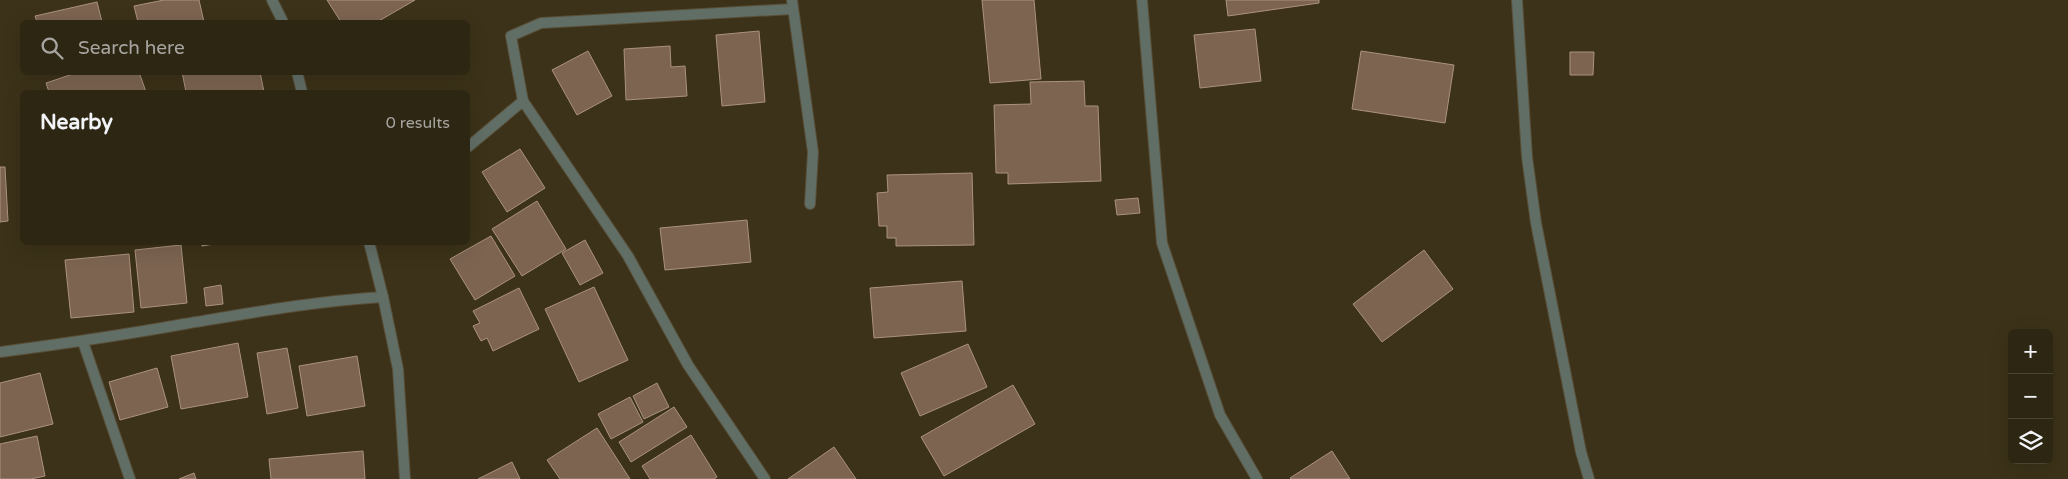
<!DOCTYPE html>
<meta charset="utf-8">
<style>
:root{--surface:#2d2613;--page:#393221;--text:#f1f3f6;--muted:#a7a5a0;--line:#484333}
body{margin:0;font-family:"Varela Round",sans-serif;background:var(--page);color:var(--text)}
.controls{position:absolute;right:15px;bottom:15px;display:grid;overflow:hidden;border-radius:8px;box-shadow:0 5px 20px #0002}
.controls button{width:45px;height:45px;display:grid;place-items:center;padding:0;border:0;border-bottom:1px solid var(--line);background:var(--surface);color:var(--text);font:25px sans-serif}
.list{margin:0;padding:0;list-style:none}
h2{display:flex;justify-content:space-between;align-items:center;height:65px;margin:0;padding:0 20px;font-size:21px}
h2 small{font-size:16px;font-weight:400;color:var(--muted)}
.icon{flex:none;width:28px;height:28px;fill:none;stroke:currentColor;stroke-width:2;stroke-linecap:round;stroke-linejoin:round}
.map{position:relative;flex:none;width:2068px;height:479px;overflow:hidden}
.search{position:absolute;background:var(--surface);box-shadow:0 5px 20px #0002;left:20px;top:20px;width:450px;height:55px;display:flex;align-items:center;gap:12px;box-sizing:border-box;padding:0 18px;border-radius:8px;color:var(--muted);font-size:19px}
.panel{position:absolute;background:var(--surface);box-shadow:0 5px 20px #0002;left:20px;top:90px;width:450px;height:155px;border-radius:8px}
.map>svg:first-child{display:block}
</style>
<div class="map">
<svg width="2068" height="479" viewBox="0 0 2068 479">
<rect width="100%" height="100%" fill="#3c3219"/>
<g fill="#7c6451" stroke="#ac927e">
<path d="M164 0H199L204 22H138L134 6Z"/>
<path d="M327 0H415L377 22H341Z"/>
<path d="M982 0H1034L1041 79 990 83Z"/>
<path d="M1226 0H1319V3L1228 16Z"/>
<path d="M97 2 102 22H37L35 16Z"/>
<path d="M1255 29 1261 81 1200 88 1194 35Z"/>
<path d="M759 31 765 102 722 106 716 35Z"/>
<path d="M670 46 671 67 685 66 687 96 626 100 624 49Z"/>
<path d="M588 51 612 96 577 115 552 70Z"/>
<path d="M1361 51 1454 65 1445 123 1352 109Z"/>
<path d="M1570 52H1594L1593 75H1570Z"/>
<path d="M79 72H139L146 92H49L46 83Z"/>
<path d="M182 72H260L264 92H186Z"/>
<path d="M1084 81 1085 106H1098L1101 181 1008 184V173H996L994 105 1031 104 1030 82Z"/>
<path d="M520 149 545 188 507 212 482 172Z"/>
<path d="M0 167H5L8 221 0 222Z"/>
<path d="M972 173 974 245 896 246V238H887V226H879L877 193 888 192 887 175Z"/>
<path d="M1138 198 1140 213 1117 215 1115 200Z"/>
<path d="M537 201 566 249 522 276 492 229Z"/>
<path d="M747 220 751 262 665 270 660 228Z"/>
<path d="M491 236 515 276 475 300 450 259Z"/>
<path d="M585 240 603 273 580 285 562 253Z"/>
<path d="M202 242H226L202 246Z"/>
<path d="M181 245 187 303 141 308 135 250Z"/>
<path d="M1424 250 1453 289 1382 342 1353 304Z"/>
<path d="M129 254 134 312 71 318 65 260Z"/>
<path d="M962 281 966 331 874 338 870 288Z"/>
<path d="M221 285 223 304 206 306 204 288Z"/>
<path d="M594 287 628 360 579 382 545 309Z"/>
<path d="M519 288 539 329 493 351 487 338 481 341 473 326 480 323 473 311Z"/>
<path d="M238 343 248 397 181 409 171 356Z"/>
<path d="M968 344 987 387 920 416 901 373Z"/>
<path d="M287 348 298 408 267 414 257 353Z"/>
<path d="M357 356 365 406 307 416 299 366Z"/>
<path d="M157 368 168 407 120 420 109 382Z"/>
<path d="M40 373 53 424 0 437V383Z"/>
<path d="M657 383 669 407 644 419 633 396Z"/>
<path d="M1013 385 1035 424 944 476 921 437Z"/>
<path d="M630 397 643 422 611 439 598 414Z"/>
<path d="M674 407 687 427 631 462 619 442Z"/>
<path d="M597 428 630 479H560L547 460Z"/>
<path d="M691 435 717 477 714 479H650L642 466Z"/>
<path d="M37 436 45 476 31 479H0V444Z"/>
<path d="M834 447 856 479H788Z"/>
<path d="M363 451 365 479H271L269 459Z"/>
<path d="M1332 451 1350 479H1291L1290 478Z"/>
<path d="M512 462 520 479H478Z"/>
<path d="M194 473 196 479H179Z"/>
</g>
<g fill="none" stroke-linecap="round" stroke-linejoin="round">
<g stroke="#584f38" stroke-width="12">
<g id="minor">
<path d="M272 0 283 22"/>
<path d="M792 0 813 152 810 204"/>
<path d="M1142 0 1162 243 1220 415 1257 479"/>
<path d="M1517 0 1527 157 1536 223 1581 452 1589 479"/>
<path d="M297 72 302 92"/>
<path d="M468 147 523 101"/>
<path d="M383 297 398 369 405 479"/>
<path d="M83 342 130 479"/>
<path d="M0 352C62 344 123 335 184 324 250 313 316 301 383 297L369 242"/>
<path d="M765 479 688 365 628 256 523 101 511 36 541 23 793 9"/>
</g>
</g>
<use href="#minor" stroke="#616e66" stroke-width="10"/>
</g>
</svg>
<div class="controls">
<button>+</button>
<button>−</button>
<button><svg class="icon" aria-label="layers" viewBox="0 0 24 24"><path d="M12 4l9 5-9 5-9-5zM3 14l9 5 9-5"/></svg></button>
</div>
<div class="search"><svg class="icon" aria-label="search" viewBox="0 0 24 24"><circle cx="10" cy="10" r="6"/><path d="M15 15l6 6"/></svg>Search here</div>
<section class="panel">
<h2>Nearby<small>0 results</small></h2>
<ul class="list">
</ul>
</section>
</div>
